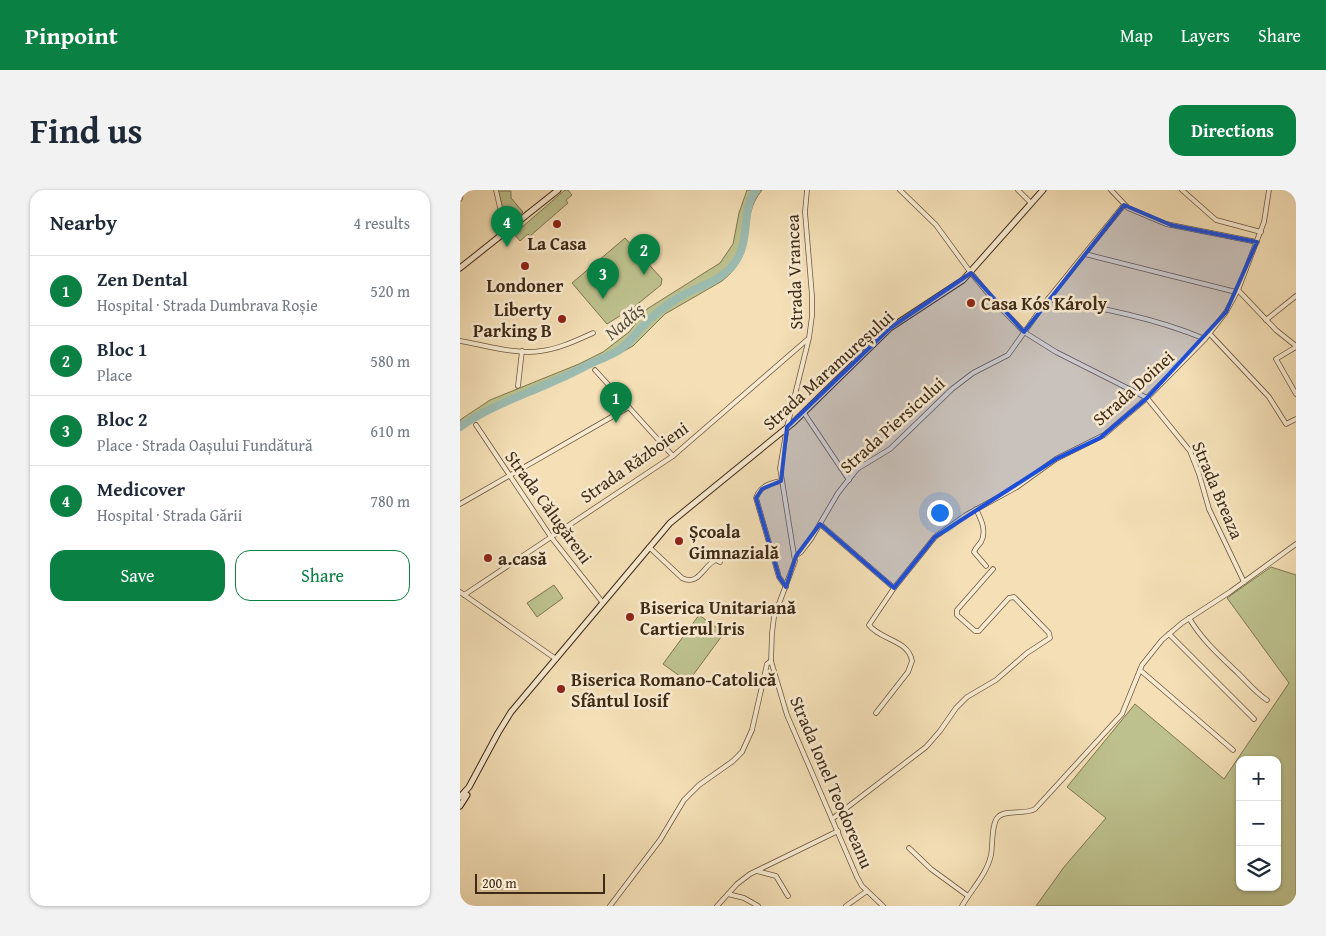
<!DOCTYPE html>
<meta charset="utf-8">
<style>
:root{--surface:#fff;--page:#f2f2f3;--text:#1f2937;--muted:#747a83;--line:#e0e1e3;--accent:#0b8043}
body{margin:0;font-family:"Gentium Book Plus",serif;background:var(--page);color:var(--text)}
.controls{position:absolute;right:15px;bottom:15px;display:grid;overflow:hidden;border-radius:10px;box-shadow:0 1px 4px #0004}
.controls button{width:45px;height:45px;display:grid;place-items:center;padding:0;border:0;border-bottom:1px solid var(--line);background:var(--surface);color:var(--text);font:25px sans-serif}
.scale{position:absolute;left:15px;bottom:12px;width:130px;box-sizing:border-box;padding-left:5px;border:2px solid #3f2a16;border-top:0;font-size:14px;line-height:18px;white-space:nowrap;color:#3f2a16;-webkit-text-stroke:4px #f8ead0;paint-order:stroke}
.you{position:absolute;left:479px;top:322px;width:18px;height:18px;margin:-12px;border:4px solid #fff;border-radius:50%;background:#1a73e8;box-shadow:0 0 0 8px #1a73e833}
.badge{display:grid;place-items:center;width:32px;height:32px;border-radius:50%;background:var(--accent);color:#fff;font-size:16px;font-weight:700}
.pin{position:absolute;translate:-50% -41px;filter:drop-shadow(0 1px 2px #0008)}
.pin::after{content:'';position:absolute;top:26px;width:18px;height:15px;background:inherit;clip-path:polygon(0 0,100% 0,50% 100%)}
.list{margin:0;padding:0;list-style:none}
h2{display:flex;justify-content:space-between;align-items:center;height:65px;margin:0;padding:0 20px;font-size:21px}
h2 small{font-size:16px;font-weight:400;color:var(--muted)}
.list li{display:grid;grid-template-columns:32px 1fr auto;gap:15px;align-items:center;box-sizing:border-box;height:70px;padding:0 20px;border-top:1px solid var(--line)}
.list b{display:block;font-size:19px;white-space:nowrap}
.list p{margin:0;font-size:16px;white-space:nowrap;color:var(--muted)}
.list em{font-size:16px;font-style:normal;color:var(--muted)}
.actions{display:flex;gap:10px;padding:15px 20px}
.actions a{flex:1;padding:11px 0;border:1px solid var(--accent);border-radius:15px;text-align:center;font-size:18px;color:var(--accent)}
.actions .main{background:var(--accent);color:#fff}
.icon{flex:none;width:28px;height:28px;fill:none;stroke:currentColor;stroke-width:2;stroke-linecap:round;stroke-linejoin:round}
.map{position:relative;flex:none;width:836px;height:716px;overflow:hidden;border-radius:15px}
header{display:flex;align-items:center;gap:30px;box-sizing:border-box;height:70px;padding:0 25px;background:var(--accent);color:#fff}
header strong{font-size:24px}
nav{display:flex;gap:28px;margin-inline-start:auto;font-size:18px}
.intro{display:flex;align-items:center;justify-content:space-between;box-sizing:border-box;height:120px;padding:0 30px}
h1{margin:0;font-size:35px}
.button{padding:12px 22px;border-radius:15px;background:var(--accent);color:#fff;font-size:18px;font-weight:700}
main{display:flex;gap:30px;padding:0 30px}
aside{flex:1;background:var(--surface);border-radius:15px;box-shadow:0 1px 4px #0004}
.map>svg:first-child{display:block}
</style>
<header>
<strong>Pinpoint</strong>
<nav><a>Map</a><a>Layers</a><a>Share</a></nav>
</header>
<div class="intro"><h1>Find us</h1><a class="button">Directions</a></div>
<main>
<aside>
<h2>Nearby<small>4 results</small></h2>
<ul class="list">
<li><span class="badge">1</span><div><b>Zen Dental</b><p>Hospital · Strada Dumbrava Roșie</p></div><em>520 m</em></li>
<li><span class="badge">2</span><div><b>Bloc 1</b><p>Place</p></div><em>580 m</em></li>
<li><span class="badge">3</span><div><b>Bloc 2</b><p>Place · Strada Oașului Fundătură</p></div><em>610 m</em></li>
<li><span class="badge">4</span><div><b>Medicover</b><p>Hospital · Strada Gării</p></div><em>780 m</em></li>
</ul>
<div class="actions"><a class="main">Save</a><a>Share</a></div>
</aside>
<div class="map">
<svg width="836" height="716" viewBox="0 0 836 716">
<rect width="100%" height="100%" fill="#f4dfb6"/>
<filter id="stains"><feTurbulence type="fractalNoise" baseFrequency=".004" numOctaves="4"/><feColorMatrix values="0 0 0 0 .2 0 0 0 0 .09 0 0 0 0 .02 0 0 0 .5 -.17"/></filter>
<radialGradient id="worn" r=".72"><stop offset=".6" stop-color="#630" stop-opacity="0"/><stop offset="1" stop-color="#630" stop-opacity=".3"/></radialGradient>
<g fill="#bdc18d" stroke="#7e7652" fill-rule="evenodd">
<path d="M105 0H108L112 5 106 10 108 13 70 46 68 44 60 51 54 44Z"/>
<path d="M287 0H302C277 30 301 60 262 91L205 124 173 156 164 161 77 202 19 226 0 241V230L30 210 119 174 143 162 169 142 187 119 260 73 273 54 279 23Z"/>
<path d="M38 1H51V8L63 22 50 34 44 22Z"/>
<path d="M165 48 202 89 201 95 174 117 147 134 112 93Z"/>
<path d="M811 377 836 385V716H576L604 677 646 628 607 597 675 514 764 589 829 493 767 408ZM780 570H817V697H780Z"/>
<path d="M94 395 103 408 77 427 67 413Z"/>
<path d="M239 425 264 443 228 492 203 474Z"/>
</g>
<g fill="none" stroke-linecap="round" stroke-linejoin="round">
<path stroke="#9cbcb1" stroke-width="8" d="M0 237C28 217 61 206 92 192 105 187 118 180 130 174 139 170 149 166 158 161 168 155 174 145 182 137 192 126 205 116 218 108 236 97 258 93 273 75 292 52 280 21 296 0"/>
<g stroke="#6c573e" stroke-width="5.5">
<g id="street">
<path d="M36 0 41 22 50 39"/>
<path d="M347 0 345 22 352 106V126L349 148 327 237 320 278 335 371 314 427 312 443 311 471 327 525 397 687 402 696 423 716"/>
<path d="M440 0 476 35 511 83 536 113 564 142 596 162 687 208 730 261 739 284 749 319 784 392"/>
<path d="M558 0 571 13"/>
<path d="M651 0 668 18 706 34 797 52"/>
<path d="M722 0 756 30 801 42"/>
<path d="M0 9 2 0"/>
<path d="M625 64 776 102"/>
<path d="M778 100 816 140 836 156"/>
<path d="M588 109C642 118 695 128 745 149"/>
<path d="M806 130 836 106"/>
<path d="M749 143 809 207 826 234 836 229"/>
<path d="M0 151C26 155 55 165 81 161 99 159 117 150 133 143"/>
<path d="M836 157 816 169 836 204"/>
<path d="M135 180 213 266"/>
<path d="M58 196 62 161"/>
<path d="M344 223 389 290"/>
<path d="M16 235 91 347 143 413"/>
<path d="M321 291C310 293 300 296 296 308L319 387 326 397"/>
<path d="M0 314 169 217"/>
<path d="M516 319C521 329 527 341 521 352 518 356 516 357 514 362L526 376"/>
<path d="M360 334 434 398"/>
<path d="M189 357 222 388C239 397 244 374 256 370L260 372"/>
<path d="M335 366 341 362 351 349 378 303 397 279 430 259 492 199 513 183 548 165 588 109 664 15"/>
<path d="M0 402 96 469"/>
<path d="M4 405 213 266 348 149"/>
<path d="M729 428C742 450 760 466 778 483 787 492 796 503 807 510"/>
<path d="M709 444 794 529"/>
<path d="M680 480 773 560"/>
<path d="M416 523 448 482 452 471C449 450 420 450 409 435L434 398 475 347 506 325 557 297 596 269 644 245 687 208 745 149 766 122 778 100 804 32 809 0"/>
<path d="M372 629 466 557 480 541 496 518 507 507 536 490 567 463 590 448 589 443 554 407 549 408 519 441H515L497 425V420L533 379"/>
<path d="M449 658 471 679 508 706"/>
<path d="M297 681 316 686 328 706"/>
<path d="M268 704 284 708 298 716"/>
<path d="M150 716 200 650 224 610 239 595 273 571 282 562 292 540 307 474 311 471"/>
<path d="M257 716 277 694 290 684 378 641"/>
<path d="M386 716 407 701"/>
<path d="M502 716C511 700 527 684 531 665 533 655 531 634 538 627 546 619 565 625 575 619L662 524 682 475 702 450 722 433 770 402 836 354"/>
</g>
</g>
<g stroke="#3f2a16" stroke-width="7">
<g id="secondary">
<path d="M0 78 98 0"/>
<path d="M0 607 9 597 38 543 51 522 210 333 334 232 430 138 503 90 583 0"/>
<path d="M0 616 7 605"/>
</g>
</g>
<use href="#street" stroke="#f8ead0" stroke-width="4"/>
<use href="#secondary" stroke="#f8ead0" stroke-width="5"/>
</g>
<path fill="#1d4ed8" fill-opacity="0.2" stroke="#1d4ed8" stroke-width="4" stroke-linejoin="round" d="M664 15 711 35 797 52 766 122 687 208 640 248 596 269 475 347 434 398 360 334 336 366 326 397 319 387 296 308 302 299 321 291 327 237 430 138 511 83 564 142Z"/>
<g fill="#8f2418" stroke="#f8ead0" stroke-width="2">
<circle cx="97" cy="34" r="5"/>
<circle cx="65" cy="76" r="5"/>
<circle cx="511" cy="113" r="5"/>
<circle cx="102" cy="129" r="5"/>
<circle cx="219" cy="351" r="5"/>
<circle cx="28" cy="368" r="5"/>
<circle cx="170" cy="427" r="5"/>
<circle cx="101" cy="499" r="5"/>
</g>
<g text-anchor="middle" dominant-baseline="central" stroke-width="5" stroke-linejoin="round" paint-order="stroke">
<g font-size="18" font-weight="bold" fill="#3f2a16" stroke="#f8ead0" text-anchor="start">
<text x="97" y="53" text-anchor="middle">La Casa</text>
<text x="65" y="95" text-anchor="middle">Londoner</text>
<text x="521" y="113">Casa Kós Károly</text>
<text x="92" y="119" text-anchor="end">Liberty<tspan x="92" dy="21">Parking B</tspan></text>
<text x="229" y="341">Școala<tspan x="229" dy="21">Gimnazială</tspan></text>
<text x="38" y="368">a.casă</text>
<text x="180" y="417">Biserica Unitariană<tspan x="180" dy="21">Cartierul Iris</tspan></text>
<text x="111" y="489">Biserica Romano-Catolică<tspan x="111" dy="21">Sfântul Iosif</tspan></text>
</g>
<g font-size="18" fill="#3f2a16" stroke="#f8ead0">
<text transform="translate(334 82) rotate(-92)">Strada Vrancea</text>
<text transform="translate(368 180) rotate(-42)">Strada Maramureșului</text>
<text transform="translate(673 198) rotate(-42)">Strada Doinei</text>
<text transform="translate(432 235) rotate(-42)">Strada Piersicului</text>
<text transform="translate(174 272) rotate(-35)">Strada Războieni</text>
<text transform="translate(758 300) rotate(67)">Strada Breaza</text>
<text transform="translate(89 317) rotate(54)">Strada Călugăreni</text>
<text transform="translate(372 592) rotate(67)">Strada Ionel Teodoreanu</text>
</g>
<g font-size="19" font-style="italic" fill="#564e3d" stroke="#f8ead0">
<text transform="translate(164 131) rotate(-41)">Nadăș</text>
</g>
</g>
<rect width="100%" height="100%" filter="url(#stains)"/>
<rect width="100%" height="100%" fill="url(#worn)"/>
</svg>
<div class="controls">
<button>+</button>
<button>−</button>
<button><svg class="icon" aria-label="layers" viewBox="0 0 24 24"><path d="M12 4l9 5-9 5-9-5zM3 14l9 5 9-5"/></svg></button>
</div>
<div class="scale">200 m</div>
<div class="you"></div>
<div class="pin badge" style="left:156px;top:233px">1</div>
<div class="pin badge" style="left:184px;top:85px">2</div>
<div class="pin badge" style="left:143px;top:109px">3</div>
<div class="pin badge" style="left:47px;top:57px">4</div>
</div>
</main>
